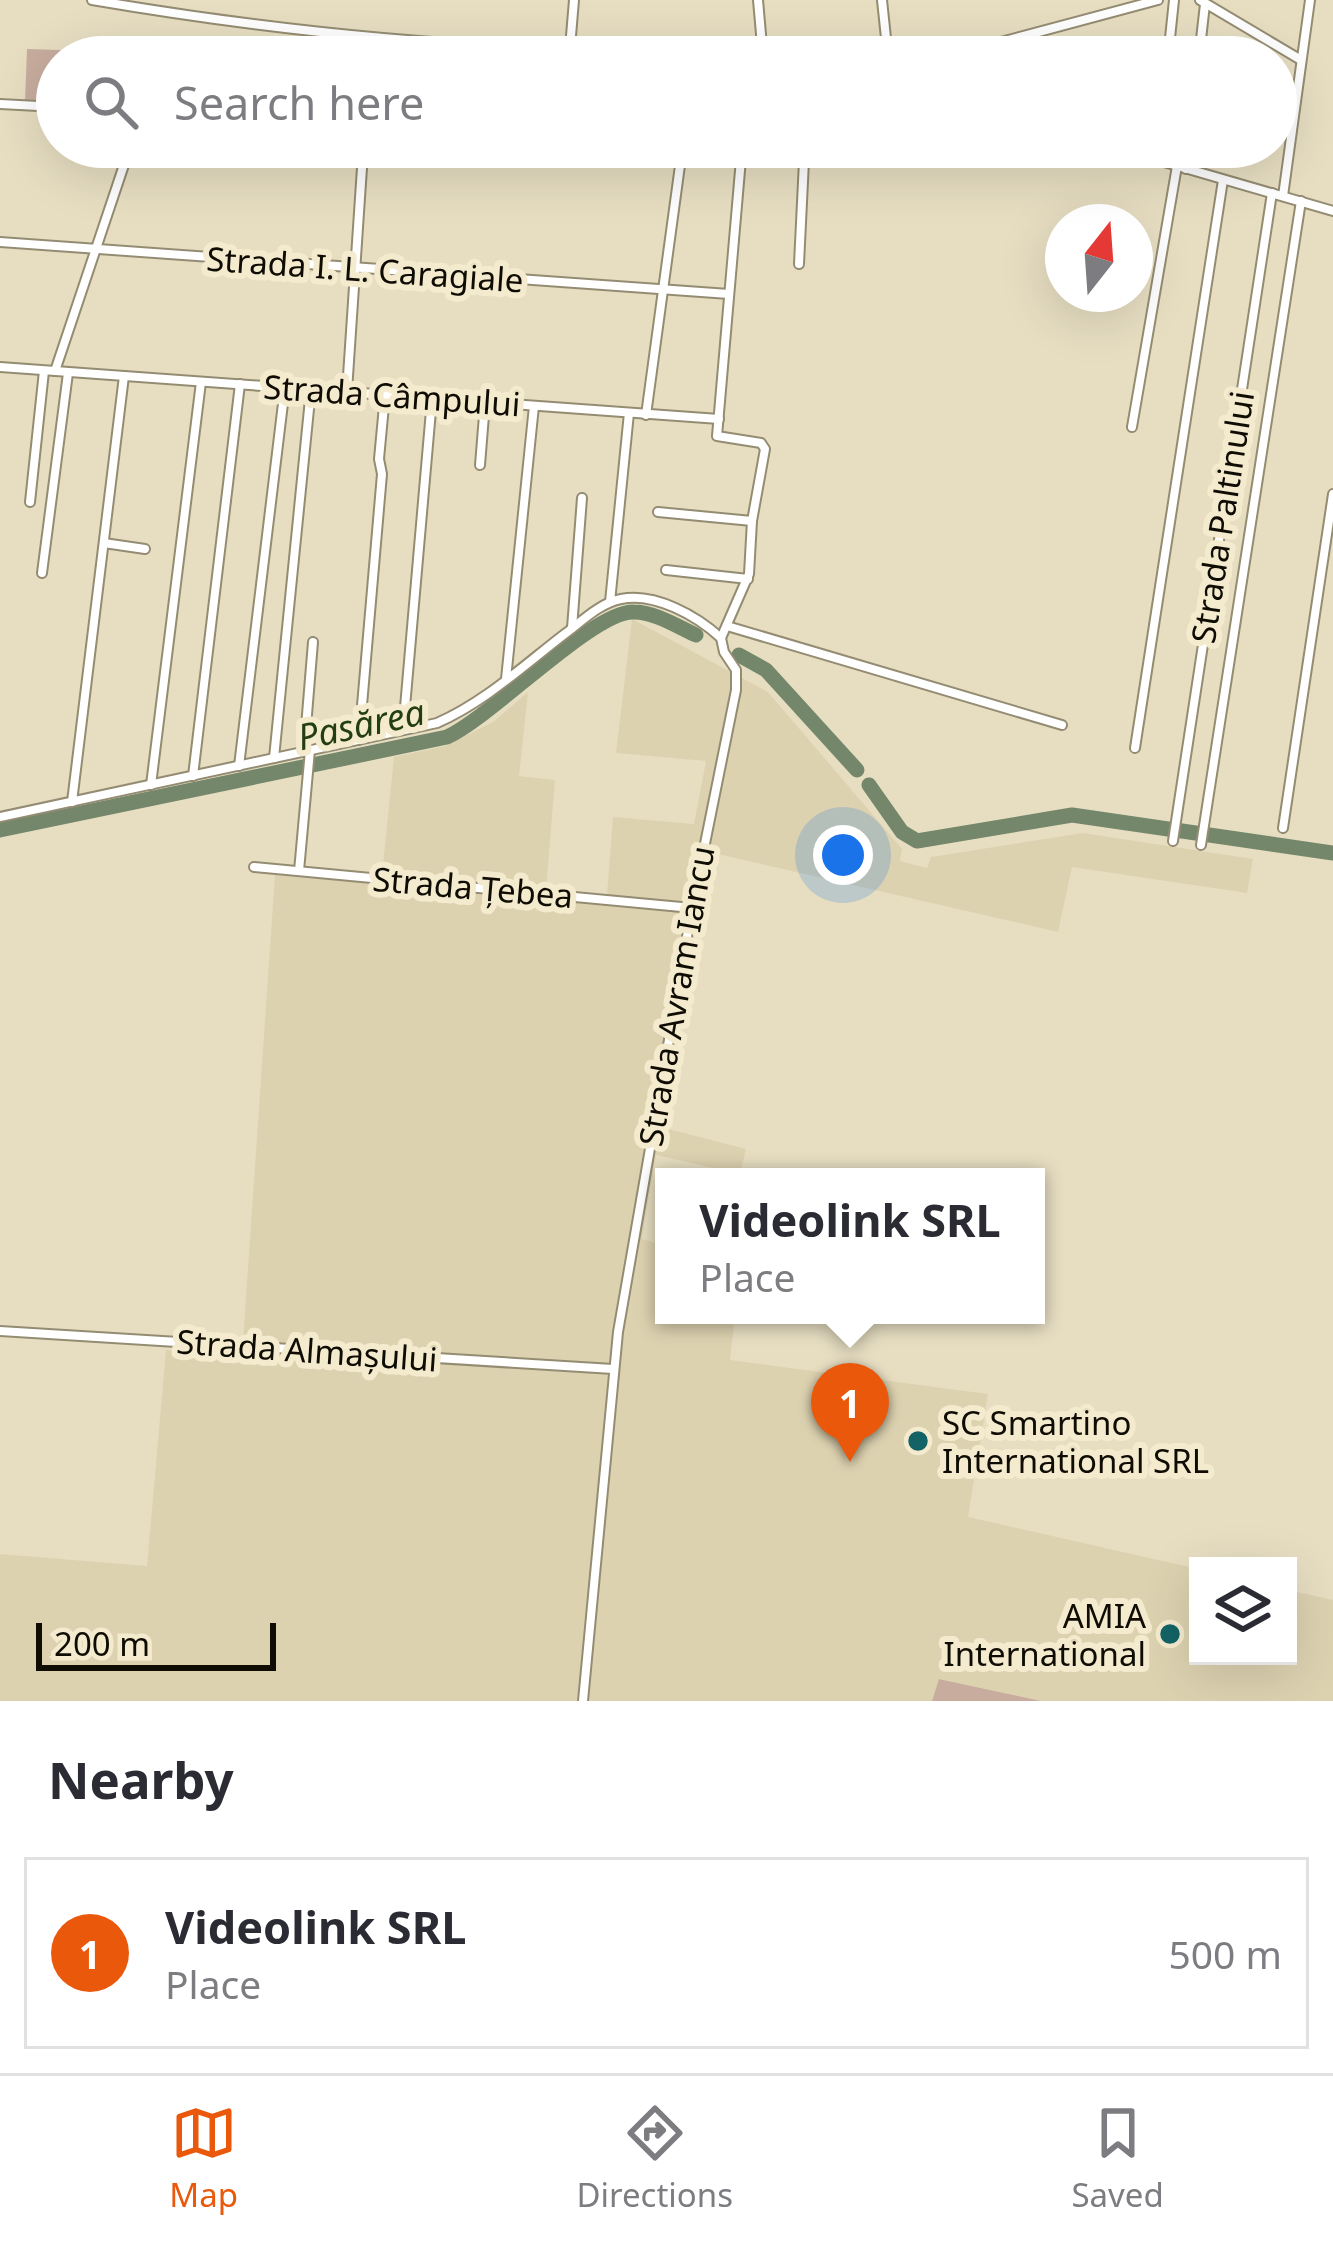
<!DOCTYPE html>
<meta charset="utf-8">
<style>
:root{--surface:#fff;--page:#f2f2f3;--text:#2b2b33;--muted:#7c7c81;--line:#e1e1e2;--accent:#ea580c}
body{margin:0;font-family:"Noto Sans",sans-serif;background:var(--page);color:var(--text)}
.controls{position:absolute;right:36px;bottom:36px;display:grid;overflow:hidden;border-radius:0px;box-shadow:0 12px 48px #0002}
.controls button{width:108px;height:108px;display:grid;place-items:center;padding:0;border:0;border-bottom:3px solid var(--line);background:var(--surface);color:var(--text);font:60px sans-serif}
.compass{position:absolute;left:1045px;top:204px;width:108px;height:108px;border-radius:50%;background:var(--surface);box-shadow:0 12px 48px #0002;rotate:17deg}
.scale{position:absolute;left:36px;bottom:30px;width:240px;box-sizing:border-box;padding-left:12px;border:6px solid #0f0c04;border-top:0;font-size:33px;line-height:42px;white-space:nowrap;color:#0f0c04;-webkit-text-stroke:9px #f4ebcf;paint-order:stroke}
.you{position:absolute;left:843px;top:855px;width:42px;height:42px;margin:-30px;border:9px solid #fff;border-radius:50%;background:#1a73e8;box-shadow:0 0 0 18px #1a73e833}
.badge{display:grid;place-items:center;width:78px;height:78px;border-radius:50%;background:var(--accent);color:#fff;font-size:39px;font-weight:700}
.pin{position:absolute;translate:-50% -99px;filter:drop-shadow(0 3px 6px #0008)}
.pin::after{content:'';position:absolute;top:63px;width:42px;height:36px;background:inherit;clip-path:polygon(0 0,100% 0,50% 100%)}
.popup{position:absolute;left:655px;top:1168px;width:390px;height:156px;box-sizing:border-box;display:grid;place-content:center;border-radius:0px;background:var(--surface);filter:drop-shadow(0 3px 9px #0005);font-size:39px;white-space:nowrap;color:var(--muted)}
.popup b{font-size:45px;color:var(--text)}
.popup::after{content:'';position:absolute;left:50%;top:100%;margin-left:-24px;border:24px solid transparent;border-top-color:var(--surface)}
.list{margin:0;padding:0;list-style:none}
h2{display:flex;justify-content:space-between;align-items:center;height:156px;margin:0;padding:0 48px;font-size:51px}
h2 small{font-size:39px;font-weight:400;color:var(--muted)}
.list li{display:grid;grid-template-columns:78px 1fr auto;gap:36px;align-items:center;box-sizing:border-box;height:192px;margin:0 24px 24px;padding:0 24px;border:3px solid var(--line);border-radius:0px}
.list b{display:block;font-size:45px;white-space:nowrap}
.list p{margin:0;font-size:39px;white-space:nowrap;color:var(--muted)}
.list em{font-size:39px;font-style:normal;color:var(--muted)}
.icon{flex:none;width:66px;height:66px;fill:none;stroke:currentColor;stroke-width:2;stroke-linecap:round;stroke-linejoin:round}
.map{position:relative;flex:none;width:1333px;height:1701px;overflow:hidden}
.search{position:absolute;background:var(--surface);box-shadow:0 12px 48px #0002;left:36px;right:36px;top:36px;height:132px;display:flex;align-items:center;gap:30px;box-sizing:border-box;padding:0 42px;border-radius:66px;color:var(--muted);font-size:45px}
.sheet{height:372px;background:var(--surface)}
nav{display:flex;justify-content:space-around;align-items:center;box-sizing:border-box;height:168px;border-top:3px solid var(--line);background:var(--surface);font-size:33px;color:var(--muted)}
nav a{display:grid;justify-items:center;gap:6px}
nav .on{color:var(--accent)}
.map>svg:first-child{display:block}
</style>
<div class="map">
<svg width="1333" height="1701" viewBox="0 0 1333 1701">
<rect width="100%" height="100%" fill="#e7dec2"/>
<path fill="#ddd2b0" d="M632 619 768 692 902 849 900 861 927 868 931 857 1083 833 1253 859 1247 893 1072 867 1058 932 709 852 661 1127 746 1149 740 1174 656 1155 642 1239 664 1245V1315H735L730 1360 988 1394 968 1517 1198 1569V1656H1288V1590L1333 1600V1701H1041L940 1679 932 1701H0V1554L147 1566 166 1350 242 1355 275 875 381 884 394 757 445 746 493 722 528 692 519 776 555 780 546 890 607 895 613 817 694 824 706 761 616 753Z"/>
<g fill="#c8ad9e">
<path d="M27 49 128 52V57H57V102H25Z"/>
<path d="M939 1679 1041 1701H932Z"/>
</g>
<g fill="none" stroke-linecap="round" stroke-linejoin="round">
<g stroke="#74876b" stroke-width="15">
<path d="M739 655 766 670 857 770"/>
<path d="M869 785 902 832 917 841 1072 815 1333 853"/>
<path d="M0 830 447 737C494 715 594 610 634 612 655 612 678 627 696 635"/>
</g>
<g stroke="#948c72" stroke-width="12">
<g id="street">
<path d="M92 0C233 24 376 41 519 47 607 51 695 41 783 57"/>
<path d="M758 0 763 57"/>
<path d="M882 0 888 57"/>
<path d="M1200 0 1301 60"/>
<path d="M570 48 574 0"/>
<path d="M945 57 1158 0"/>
<path d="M1168 57 1174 0"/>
<path d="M1199 57 1205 4"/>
<path d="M0 104 57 107"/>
<path d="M292 147 363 153 734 159H741L745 150 766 147"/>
<path d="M769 147 773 156 797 157 804 161 799 264"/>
<path d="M1157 160 1333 211"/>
<path d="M1186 169 1189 147"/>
<path d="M1283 196 1310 0"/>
<path d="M0 242 729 294"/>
<path d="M0 367 719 419"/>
<path d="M55 371 130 147"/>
<path d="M347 391 363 153"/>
<path d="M646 415 681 158"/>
<path d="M1132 427 1177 166"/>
<path d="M480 465 485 403"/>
<path d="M30 502 44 371"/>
<path d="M658 512 752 521"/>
<path d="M104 543 145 549"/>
<path d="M666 570 748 579"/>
<path d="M42 573 68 373"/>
<path d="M610 602 629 413"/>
<path d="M727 626 1062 725"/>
<path d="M572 628 582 498"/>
<path d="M506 679 534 406"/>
<path d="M403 730 432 399"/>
<path d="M359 740 382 474 379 459 385 395"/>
<path d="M1135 748 1223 180"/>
<path d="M304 751 313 642"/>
<path d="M274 758 311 389"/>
<path d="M239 766 285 387"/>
<path d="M193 776 240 384"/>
<path d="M151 785 201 382"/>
<path d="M72 802 124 376"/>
<path d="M0 817 437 723C485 702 524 665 566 633 582 621 600 603 621 599 655 592 697 616 721 638"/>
<path d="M1283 828 1333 494"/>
<path d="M1173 841 1272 193"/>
<path d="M1201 845 1301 201"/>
<path d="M254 867 692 908"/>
<path d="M299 871 310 750"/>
<path d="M0 1331 613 1369"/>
<path d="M583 1701 618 1332 692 908 736 690V670L724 652 721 638 749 574 752 521 765 449 761 443 717 436 741 159"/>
</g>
</g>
<use href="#street" stroke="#fff" stroke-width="8"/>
</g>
<g fill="#136366" stroke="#f4ebcf" stroke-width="4.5">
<circle cx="918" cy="1441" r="12"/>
<circle cx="1170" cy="1634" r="12"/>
</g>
<g text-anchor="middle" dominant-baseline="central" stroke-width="12" stroke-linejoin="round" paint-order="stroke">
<g font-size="33" fill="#0f0c04" stroke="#f4ebcf">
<text transform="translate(365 269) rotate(4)">Strada I. L. Caragiale</text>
<text transform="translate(392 395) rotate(4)">Strada Câmpului</text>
<text transform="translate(1222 517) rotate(-81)">Strada Paltinului</text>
<text transform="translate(473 887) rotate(5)">Strada Țebea</text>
<text transform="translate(676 996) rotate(-80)">Strada Avram Iancu</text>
<text transform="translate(307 1350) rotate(4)">Strada Almașului</text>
</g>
<g font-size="33" fill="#0f0c04" stroke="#f4ebcf" text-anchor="start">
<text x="942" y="1422">SC Smartino<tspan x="942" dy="38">International SRL</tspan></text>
<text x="1146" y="1615" text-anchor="end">AMIA<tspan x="1146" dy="38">International</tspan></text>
</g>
<g font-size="36" font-style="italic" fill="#233e11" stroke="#f4ebcf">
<text transform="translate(361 724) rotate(-12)">Pasărea</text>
</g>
</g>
</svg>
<div class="controls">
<button><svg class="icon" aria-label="layers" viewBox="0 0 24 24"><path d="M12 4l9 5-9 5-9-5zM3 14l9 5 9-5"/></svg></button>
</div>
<svg class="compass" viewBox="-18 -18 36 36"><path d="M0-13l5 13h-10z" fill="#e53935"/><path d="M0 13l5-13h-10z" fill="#7c7c81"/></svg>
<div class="scale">200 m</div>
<div class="you"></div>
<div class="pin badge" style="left:850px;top:1462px">1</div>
<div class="popup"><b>Videolink SRL</b>Place</div>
<div class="search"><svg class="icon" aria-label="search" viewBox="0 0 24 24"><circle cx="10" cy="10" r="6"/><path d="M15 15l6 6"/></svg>Search here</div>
</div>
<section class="sheet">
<h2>Nearby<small></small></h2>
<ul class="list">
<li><span class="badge">1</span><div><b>Videolink SRL</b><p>Place</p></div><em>500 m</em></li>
</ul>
</section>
<nav>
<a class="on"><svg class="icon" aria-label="map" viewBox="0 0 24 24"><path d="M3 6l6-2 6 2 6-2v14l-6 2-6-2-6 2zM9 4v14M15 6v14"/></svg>Map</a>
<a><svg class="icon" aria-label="directions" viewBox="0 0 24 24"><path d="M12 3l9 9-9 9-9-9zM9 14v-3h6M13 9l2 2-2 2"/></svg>Directions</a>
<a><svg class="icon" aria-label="saved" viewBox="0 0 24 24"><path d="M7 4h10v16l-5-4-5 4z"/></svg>Saved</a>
</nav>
